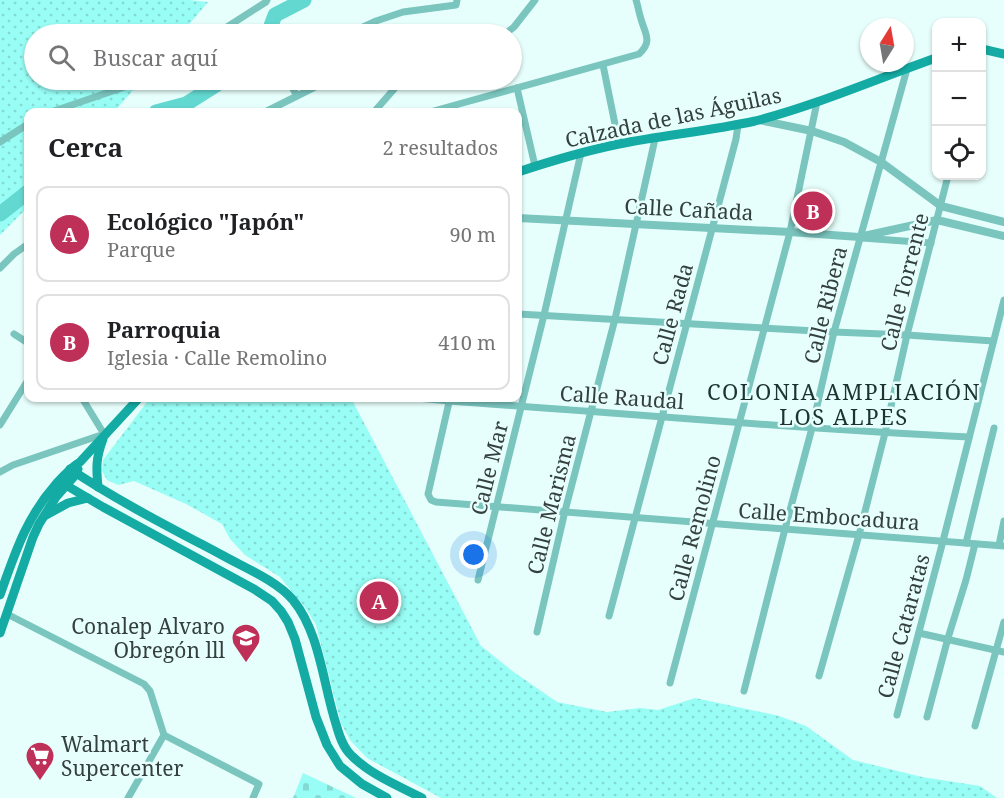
<!DOCTYPE html>
<html lang="es">
<meta charset="utf-8">
<style>
:root{--surface:#fff;--page:#f6f6f6;--text:#202124;--muted:#757577;--line:#e0e0e0;--accent:#bf3059}
body{margin:0;font-family:"Noto Serif",serif;background:var(--page);color:var(--text)}
.controls{position:absolute;right:18px;top:18px;display:grid;overflow:hidden;border-radius:12px;box-shadow:0 2px 4px #0004}
.controls button{width:54px;height:54px;display:grid;place-items:center;padding:0;border:0;border-bottom:2px solid var(--line);background:var(--surface);color:var(--text);font:30px sans-serif}
.compass{position:absolute;left:860px;top:18px;width:54px;height:54px;border-radius:50%;background:var(--surface);box-shadow:0 2px 4px #0004;rotate:11deg}
.you{position:absolute;left:474px;top:555px;width:21px;height:21px;margin:-15px;border:4px solid #fff;border-radius:50%;background:#1a73e8;box-shadow:0 0 0 9px #1a73e833}
.badge{display:grid;place-items:center;width:39px;height:39px;border-radius:50%;background:var(--accent);color:#fff;font-size:20px;font-weight:700}
.pin{position:absolute;translate:-50% -50%;border:3px solid #fff;box-shadow:0 2px 6px #0006}
.list{margin:0;padding:0;list-style:none}
h2{display:flex;justify-content:space-between;align-items:center;height:78px;margin:0;padding:0 24px;font-size:26px}
h2 small{font-size:20px;font-weight:400;color:var(--muted)}
.list li{display:grid;grid-template-columns:39px 1fr auto;gap:18px;align-items:center;box-sizing:border-box;height:96px;margin:0 12px 12px;padding:0 12px;border:2px solid var(--line);border-radius:12px}
.list b{display:block;font-size:22px;white-space:nowrap}
.list p{margin:0;font-size:20px;white-space:nowrap;color:var(--muted)}
.list em{font-size:20px;font-style:normal;color:var(--muted)}
.icon{flex:none;width:33px;height:33px;fill:none;stroke:currentColor;stroke-width:2;stroke-linecap:round;stroke-linejoin:round}
.map{position:relative;flex:none;width:1004px;height:798px;overflow:hidden}
.search{position:absolute;background:var(--surface);box-shadow:0 2px 4px #0004;left:24px;top:24px;width:498px;height:66px;display:flex;align-items:center;gap:15px;box-sizing:border-box;padding:0 21px;border-radius:33px;color:var(--muted);font-size:22px}
.panel{position:absolute;background:var(--surface);box-shadow:0 2px 4px #0004;left:24px;top:108px;width:498px;height:294px;border-radius:12px}
.map>svg:first-child{display:block}
</style>
<div class="map">
<svg width="1004" height="798" viewBox="0 0 1004 798">
<defs>
<pattern id="cemetery-stones" width="16" height="16" patternUnits="userSpaceOnUse" patternTransform="scale(1.5)"><rect width="16" height="16" fill="#97fdf5"/><path d="M2 7V4a2 2 0 0 1 4 0v3zM10 15v-3a2 2 0 0 1 4 0v3z" fill="#83dad3"/></pattern>
<pattern id="park-dots" width="8" height="8" patternUnits="userSpaceOnUse" patternTransform="scale(1.5)"><rect width="8" height="8" fill="#97fdf5"/><path d="M2 2h.1M6 6h.1" fill="none" stroke="#83dad3" stroke-width="1.8" stroke-linecap="round"/></pattern>
</defs>
<rect width="100%" height="100%" fill="#e7fffc"/>
<path fill="url(#cemetery-stones)" d="M303 773 356 798H293Z"/>
<g fill="url(#park-dots)">
<path d="M0 0H189L208 2 181 34H34V80H142L114 112H28V207L0 235Z"/>
<path d="M150 398H351L481 646 515 673 557 702 607 712 640 708 658 710 695 698 779 716 806 726 853 760 922 777 980 786 997 798H441L367 758 350 740 341 723 316 625 307 610 280 577 245 555 230 539 222 524 186 504 134 481 118 485 107 480 102 471 103 460Z"/>
</g>
<g fill="none" stroke-linecap="round" stroke-linejoin="round">
<g stroke="#63d8d0" stroke-width="15">
<path d="M268 34 275 15 304 0"/>
<path d="M156 112 186 104 224 80"/>
<path d="M0 214 28 192"/>
</g>
<g stroke="#7bc5bf" stroke-width="7">
<path d="M216 34 266 2 267 0"/>
<path d="M348 34 376 21 403 12 456 5 457 0"/>
<path d="M505 34 514 27 535 0"/>
<path d="M603 65 619 144"/>
<path d="M292 80V87L297 96"/>
<path d="M517 88 535 166"/>
<path d="M51 112 145 80"/>
<path d="M265 112 329 80"/>
<path d="M374 112 402 80"/>
<path d="M430 112 639 54C653 41 645 34 641 19 639 13 638 6 636 0"/>
<path d="M0 142 28 124"/>
<path d="M862 238 931 243"/>
<path d="M0 268 14 254 28 244"/>
<path d="M518 314 834 332 907 335 993 341"/>
<path d="M14 334 28 343"/>
<path d="M417 398 449 401C623 413 795 429 969 437"/>
<path d="M450 398 428 494 431 500 436 502 1004 546"/>
<path d="M0 425 28 380"/>
<path d="M0 472 13 465 104 434 82 398"/>
<path d="M966 543 994 428"/>
<path d="M999 545 1004 521"/>
<path d="M478 580 544 315 581 153"/>
<path d="M7 614 144 684 150 691 164 735 259 784 253 798"/>
<path d="M609 616 736 139 738 125"/>
<path d="M537 632 565 511 615 319 655 139"/>
<path d="M919 633 1004 652"/>
<path d="M819 676 859 535 885 433 907 335 948 176"/>
<path d="M670 683 790 232 817 102"/>
<path d="M744 691 785 529 812 428 834 332 907 69"/>
<path d="M897 715 943 541 1004 300"/>
<path d="M927 717 948 638 966 580 975 544"/>
<path d="M975 726 1004 622"/>
<path d="M128 798 164 735"/>
</g>
<g stroke="#7bc5bf" stroke-width="8">
<path d="M759 120 812 131 844 142 881 162 941 206 1004 222"/>
<path d="M518 218 790 232 859 237 937 220 1004 236"/>
</g>
<g stroke="#13aba3" stroke-width="9">
<path d="M982 49 1004 54"/>
<path d="M518 172C551 161 585 151 619 144 664 135 710 131 755 121 817 105 876 79 936 58"/>
<path d="M70 469C118 501 169 527 220 554 243 567 276 580 293 600 320 633 323 684 336 724 339 735 343 748 352 756 371 775 399 786 422 798"/>
<path d="M59 481 103 507 254 589 272 601 281 611 288 622 295 639 316 717 327 745 340 766 362 784 387 798"/>
<path d="M98 487C96 467 96 458 103 439"/>
<path d="M46 515 68 503 88 498"/>
<path d="M0 595C15 553 26 518 56 484 64 475 70 468 80 462L139 398"/>
<path d="M0 633 33 537 39 524 56 497 77 473 78 469"/>
</g>
</g>
<defs>
<g id="university-pin" transform="scale(1.5)"><path d="M0 17L-7.5 6A9.5 9.5 0 1 1 7.5 6Z" fill="#bf3059" stroke="#e7fffc"/><path d="M0-5L7-2L0 1L-7-2ZM-4 1L0 2.5L4 1V4Q0 6-4 4Z" fill="#fff"/></g>
<g id="supermarket-pin" transform="scale(1.5)"><path d="M0 17L-7.5 6A9.5 9.5 0 1 1 7.5 6Z" fill="#bf3059" stroke="#e7fffc"/><path d="M-6-5.5h2.5l.6 2H6L4.5 2H-2.5L-4.4-4H-6ZM-1.5 3.2a1.3 1.3 0 1 0 .1 0ZM3 3.2a1.3 1.3 0 1 0 .1 0Z" fill="#fff"/></g>
</defs>
<g fill-rule="evenodd">
<use href="#university-pin" x="246" y="638"/>
<use href="#supermarket-pin" x="40" y="756"/>
</g>
<g text-anchor="middle" dominant-baseline="central" stroke-width="5" stroke-linejoin="round" paint-order="stroke">
<g font-size="21" fill="#34403f" stroke="#e7fffc">
<text transform="translate(673 117) rotate(-12)">Calzada de las Águilas</text>
<text transform="translate(689 209) rotate(3)">Calle Cañada</text>
<text transform="translate(904 282) rotate(-76)">Calle Torrente</text>
<text transform="translate(825 305) rotate(-76)">Calle Ribera</text>
<text transform="translate(672 314) rotate(-75)">Calle Rada</text>
<text transform="translate(622 397) rotate(4)">Calle Raudal</text>
<text transform="translate(489 468) rotate(-76)">Calle Mar</text>
<text transform="translate(551 504) rotate(-76)">Calle Marisma</text>
<text transform="translate(829 516) rotate(4)">Calle Embocadura</text>
<text transform="translate(694 528) rotate(-75)">Calle Remolino</text>
<text transform="translate(903 626) rotate(-75)">Calle Cataratas</text>
</g>
<g font-size="21" fill="#34403f" stroke="#e7fffc" text-anchor="end">
<text x="225" y="626">Conalep Alvaro<tspan x="225" dy="24">Obregón lll</tspan></text>
<text x="61" y="744" text-anchor="start">Walmart<tspan x="61" dy="24">Supercenter</tspan></text>
</g>
<g font-size="22" letter-spacing="1.5" fill="#1b3432" stroke="#e7fffc">
<text x="844" y="391">COLONIA AMPLIACIÓN<tspan x="844" dy="25">LOS ALPES</tspan></text>
</g>
</g>
</svg>
<div class="controls">
<button>+</button>
<button>−</button>
<button><svg class="icon" aria-label="locate" viewBox="0 0 24 24"><circle cx="12" cy="12" r="6"/><path d="M12 2v4M12 18v4M2 12h4M18 12h4"/></svg></button>
</div>
<svg class="compass" viewBox="-18 -18 36 36"><path d="M0-13l5 13h-10z" fill="#e53935"/><path d="M0 13l5-13h-10z" fill="#757577"/></svg>
<div class="you"></div>
<div class="pin badge" style="left:379px;top:601px">A</div>
<div class="pin badge" style="left:813px;top:211px">B</div>
<div class="search"><svg class="icon" aria-label="search" viewBox="0 0 24 24"><circle cx="10" cy="10" r="6"/><path d="M15 15l6 6"/></svg>Buscar aquí</div>
<section class="panel">
<h2>Cerca<small>2 resultados</small></h2>
<ul class="list">
<li><span class="badge">A</span><div><b>Ecológico &quot;Japón&quot;</b><p>Parque</p></div><em>90 m</em></li>
<li><span class="badge">B</span><div><b>Parroquia</b><p>Iglesia · Calle Remolino</p></div><em>410 m</em></li>
</ul>
</section>
</div>
